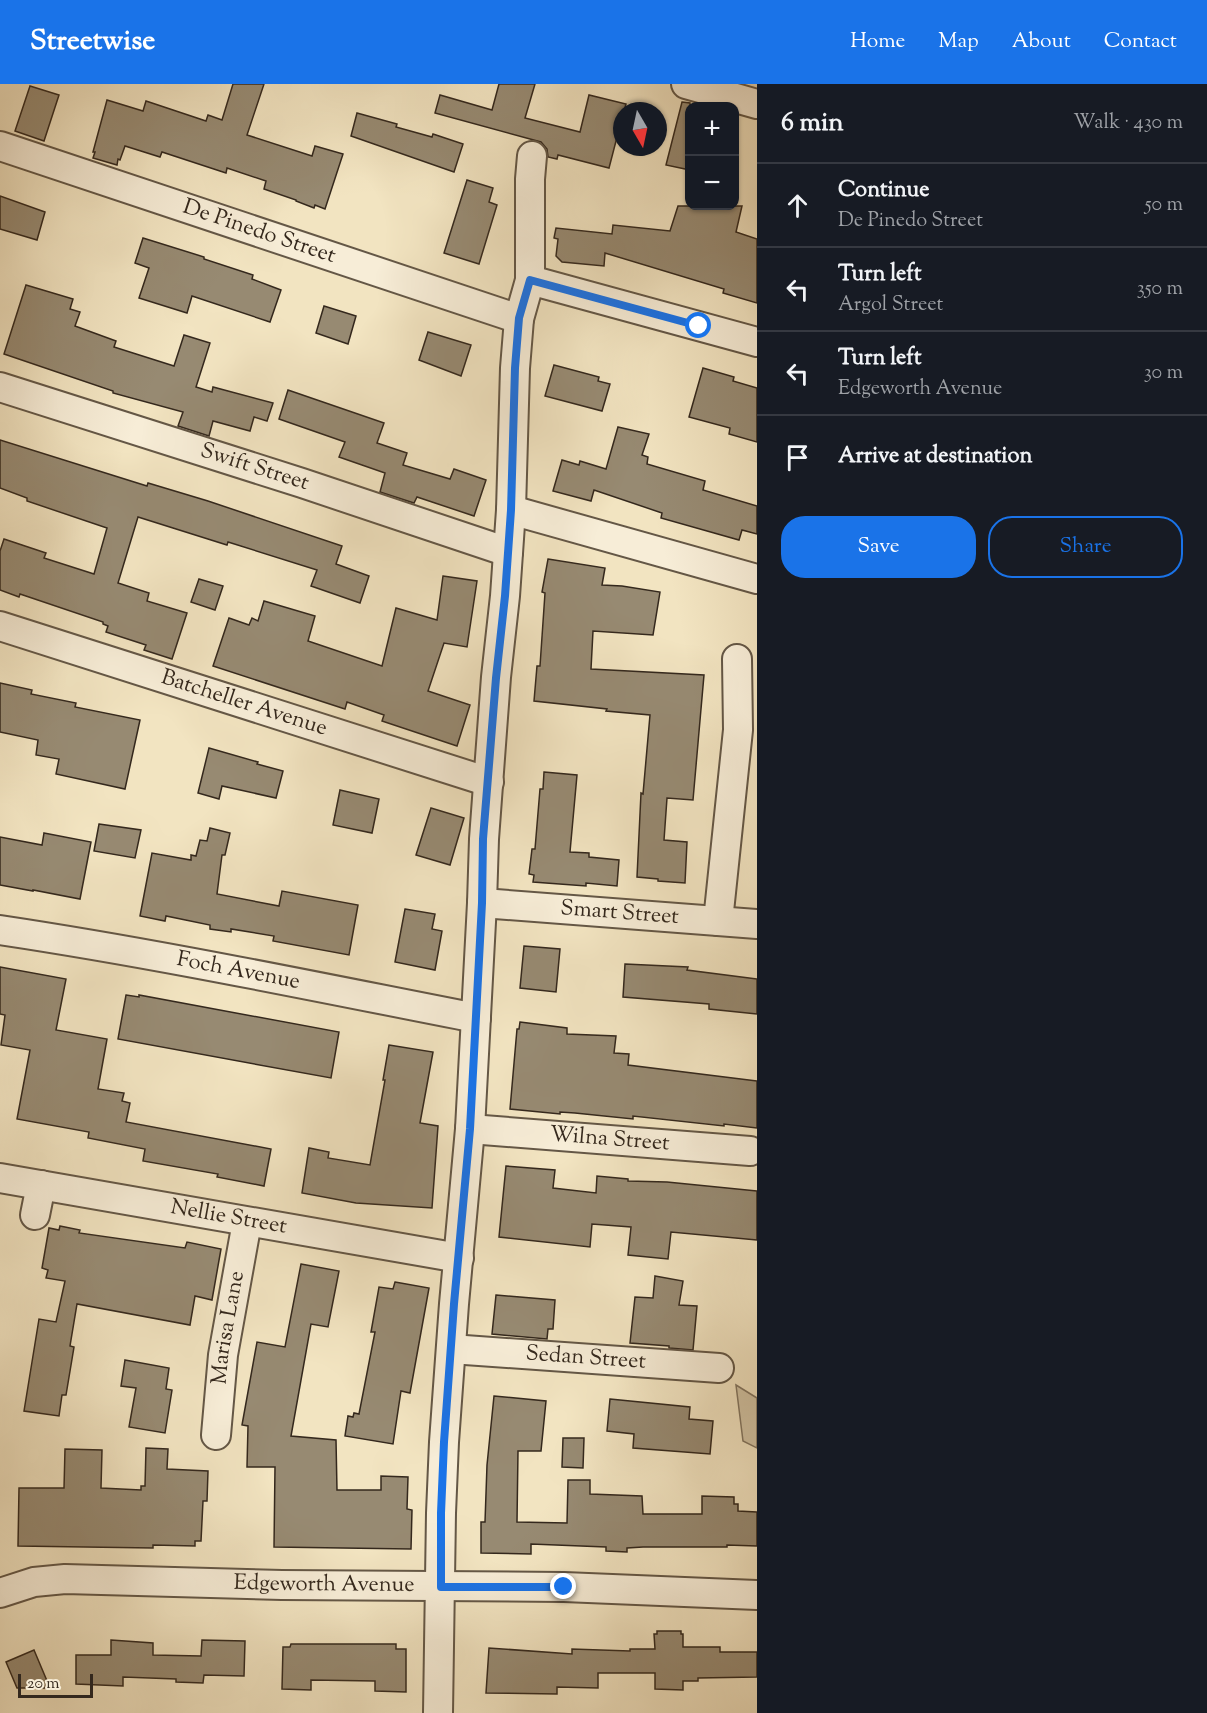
<!DOCTYPE html>
<meta charset="utf-8">
<style>
:root{--surface:#171b24;--page:#20242c;--text:#f1f3f6;--muted:#9ea1a6;--line:#363941;--accent:#1a73e8}
body{margin:0;font-family:"Sorts Mill Goudy",serif;background:var(--page);color:var(--text)}
.controls{position:absolute;right:18px;top:18px;display:grid;overflow:hidden;border-radius:12px;box-shadow:0 2px 4px #0004}
.controls button{width:54px;height:54px;display:grid;place-items:center;padding:0;border:0;border-bottom:2px solid var(--line);background:var(--surface);color:var(--text);font:30px sans-serif}
.compass{position:absolute;left:613px;top:18px;width:54px;height:54px;border-radius:50%;background:var(--surface);box-shadow:0 2px 4px #0004;rotate:171deg}
.scale{position:absolute;left:18px;bottom:15px;width:75px;box-sizing:border-box;padding-left:6px;border:3px solid #34281d;border-top:0;font-size:16px;line-height:21px;white-space:nowrap;color:#34281d;-webkit-text-stroke:4px #f7edd7;paint-order:stroke}
.stop{position:absolute;width:18px;height:18px;margin:-14px;border:4px solid #1a73e8;border-radius:50%;background:#fff}
.stop.end{background:#1a73e8;border-color:#fff;box-shadow:0 2px 6px #0008}
.list{margin:0;padding:0;list-style:none}
h2{display:flex;justify-content:space-between;align-items:center;height:78px;margin:0;padding:0 24px;font-size:26px}
h2 small{font-size:20px;font-weight:400;color:var(--muted)}
.list li{display:grid;grid-template-columns:39px 1fr auto;gap:18px;align-items:center;box-sizing:border-box;height:84px;padding:0 24px;border-top:2px solid var(--line)}
.list b{display:block;font-size:22px;white-space:nowrap}
.list p{margin:0;font-size:20px;white-space:nowrap;color:var(--muted)}
.list em{font-size:20px;font-style:normal;color:var(--muted)}
.actions{display:flex;gap:12px;padding:18px 24px}
.actions a{flex:1;padding:14px 0;border:2px solid var(--accent);border-radius:24px;text-align:center;font-size:21px;color:var(--accent)}
.actions .main{background:var(--accent);color:#fff}
.icon{flex:none;width:33px;height:33px;fill:none;stroke:currentColor;stroke-width:2;stroke-linecap:round;stroke-linejoin:round}
.map{position:relative;flex:none;width:757px;height:1629px;overflow:hidden}
header{display:flex;align-items:center;gap:36px;box-sizing:border-box;height:84px;padding:0 30px;background:var(--accent);color:#fff}
header strong{font-size:28px}
nav{display:flex;gap:33px;margin-inline-start:auto;font-size:21px}
main{display:flex}
aside{flex:1;background:var(--surface)}
.map>svg:first-child{display:block}
</style>
<header>
<strong>Streetwise</strong>
<nav><a>Home</a><a>Map</a><a>About</a><a>Contact</a></nav>
</header>
<main>
<div class="map">
<svg width="757" height="1629" viewBox="0 0 757 1629">
<rect width="100%" height="100%" fill="#f2e4c1"/>
<filter id="stains"><feTurbulence type="fractalNoise" baseFrequency=".00333" numOctaves="4"/><feColorMatrix values="0 0 0 0 .2 0 0 0 0 .09 0 0 0 0 .02 0 0 0 .5 -.17"/></filter>
<radialGradient id="worn" r=".72"><stop offset=".6" stop-color="#630" stop-opacity="0"/><stop offset="1" stop-color="#630" stop-opacity=".3"/></radialGradient>
<path fill="#d2c4a5" stroke="#837661" stroke-width="1.5" d="M736 1301 757 1314V1364L743 1357Z"/>
<g fill="#978a72" stroke="#34281d" stroke-width="1.5">
<path d="M233 0H264L247 51 312 72 315 62 343 70 325 125 315 121 314 124 296 117V116L264 105 266 97 227 84 226 89 162 68 160 73 125 62 120 76 118 75 117 81 93 74 95 68H93L107 16 143 27 146 17 206 37 208 31 222 36Z"/>
<path d="M499 0H535L525 34 580 48 589 11 626 20 624 27H622V34L609 84 558 71 557 75 548 73 547 65 541 58 435 29 440 11 492 26Z"/>
<path d="M30 2 59 11 44 57 15 47Z"/>
<path d="M682 18 690 19V86L666 81Z"/>
<path d="M357 29 397 40 396 43 432 53 433 50 463 60 454 88 351 52Z"/>
<path d="M467 96 493 104 489 118 497 121 479 180 444 169Z"/>
<path d="M0 112 45 128 37 156 0 145Z"/>
<path d="M678 122H742L736 148 757 155V219L723 209 724 205 605 169 604 182 562 178 556 172 558 155 554 154 556 144 612 150 613 141 670 147Z"/>
<path d="M143 154 204 173V175L253 191 252 195 281 206 270 238 192 212 187 229 139 214 149 184 135 179Z"/>
<path d="M26 201 73 215 70 225 80 228 75 242 116 257 114 263 174 282 184 251 210 259 196 303 212 308 213 303 273 319 267 337 254 333 250 347 213 337 209 352 178 342 183 328 113 309V307L4 270Z"/>
<path d="M324 222 356 232 348 260 316 249Z"/>
<path d="M428 248 471 261 461 292 419 276Z"/>
<path d="M554 281 599 293 598 297 610 300 602 327 545 312Z"/>
<path d="M703 284 734 293 733 297 757 304V358L729 350 730 344 689 333Z"/>
<path d="M288 306 384 339 377 359 407 369 403 381 450 395 454 385 486 396 474 432 417 413 414 419 380 408 385 389 339 373 345 358 279 335Z"/>
<path d="M618 343 649 350 642 371 648 373 647 380 705 397 703 406 757 422V450L742 446 739 456 661 434 662 429 594 406 591 417 553 407 562 376 579 381 580 377 606 385Z"/>
<path d="M0 356 147 402 148 399 208 417 342 462 336 480 369 492 360 519 311 502 317 486 228 458 227 461 138 433 118 499 149 509 147 517 187 529 172 575 144 566 146 561 106 548 108 542 103 540V538L20 510 19 513 0 506V467L4 455 46 469 44 474 94 490 107 444 27 417V414L0 404Z"/>
<path d="M548 475 605 484 602 501 622 502 660 508 653 551 593 547 591 585 704 591 693 716 667 714 664 756 687 758 685 799 658 797V795L637 793 641 709 643 710 650 631 606 627 607 625 534 617 537 582H540L545 509 542 508Z"/>
<path d="M443 492 477 497 467 563 444 559 428 607 470 621 457 662 382 637 384 631 347 618 345 625 213 582 229 534 249 541 252 534 258 537 264 517 315 532 308 557 382 582 396 524 437 536Z"/>
<path d="M199 495 223 502 215 526 191 518Z"/>
<path d="M0 599 32 606 31 610 76 619 75 623 140 636 125 705 56 690 59 675 36 671 38 656 0 648Z"/>
<path d="M209 664 258 678 257 680 283 687 276 714 222 702 219 715 198 709Z"/>
<path d="M544 688 577 691 570 768 589 769V773L619 776 617 802 586 799V802L533 798 534 791 529 790 532 765H535L540 705H543Z"/>
<path d="M340 706 379 715 372 749 333 741Z"/>
<path d="M431 724 464 734 450 781 416 771Z"/>
<path d="M99 740 141 746 135 774 94 767Z"/>
<path d="M210 744 230 749 225 771H222L217 810 279 822 282 807 358 821 349 871 273 857 274 852 231 845V848L210 845V841L166 832 165 837 140 832 152 769 191 776V771L196 772 200 756 207 757Z"/>
<path d="M44 749 91 758 80 815 33 806V807L0 801V753L42 761Z"/>
<path d="M405 825 435 830 432 845 442 847 435 886 395 878Z"/>
<path d="M524 862 560 865 556 908 520 904Z"/>
<path d="M625 880 688 883 687 886 757 895V930L709 925V920L623 913Z"/>
<path d="M0 883 66 895 56 946 107 955 98 1005 124 1009 122 1017 130 1019 126 1038 271 1065 264 1102 217 1093 218 1090 143 1077 145 1065 88 1054 89 1048 17 1035 30 966 1 961 5 931 0 930Z"/>
<path d="M126 911 139 913V911L339 948 331 994 118 955Z"/>
<path d="M520 938 567 944V950L616 952 614 969 629 970 628 981 757 997V1044L724 1040V1042L633 1032V1035L575 1029 560 1028V1030L510 1025 517 945H519Z"/>
<path d="M389 961 433 968 420 1039 438 1042 432 1124 356 1119 302 1109 309 1064 329 1068 328 1074 370 1081 385 996H383Z"/>
<path d="M506 1082 555 1086 553 1104 596 1109 597 1092 628 1095V1097L667 1098 757 1107V1156L671 1148 668 1175 628 1171 631 1143 592 1140 590 1163 499 1153Z"/>
<path d="M60 1142 80 1146 79 1149 185 1164 187 1158 221 1165 212 1216 195 1212 190 1241 77 1220 70 1262 74 1263 66 1311H62L59 1332 24 1327 39 1235 56 1238 65 1197 46 1194 48 1186 42 1184 49 1144 59 1146Z"/>
<path d="M301 1180 339 1187 328 1243 311 1240 291 1352 336 1356 337 1406H381V1392L408 1393 407 1425 412 1426 411 1465 274 1463 275 1383H247L248 1342 242 1341 257 1258 285 1263Z"/>
<path d="M655 1192 683 1197 679 1221 697 1222 693 1266 669 1264V1262L630 1259 635 1213 653 1214Z"/>
<path d="M395 1198 429 1204 410 1309 401 1307 393 1360 345 1352 348 1332 353 1333 354 1329 359 1330 375 1248H371L379 1203 393 1205Z"/>
<path d="M496 1211 555 1216 553 1245H548L547 1255 492 1250Z"/>
<path d="M125 1276 169 1284 166 1305 172 1306 165 1349 129 1343 136 1304 121 1302Z"/>
<path d="M494 1312 546 1317 541 1367H518L517 1438 567 1439 568 1396H590V1410L642 1412 643 1430H702V1412L734 1413V1420H738V1427L757 1428V1462L727 1461V1463H643L627 1464V1468L606 1467V1463L531 1460V1470L481 1469V1438H485L487 1381Z"/>
<path d="M610 1315 690 1323 689 1335 713 1337 710 1370 633 1364 634 1350 607 1347Z"/>
<path d="M563 1354H584L583 1384 562 1383Z"/>
<path d="M146 1364 168 1365 167 1385 208 1387 207 1417H203L201 1457H195V1462L153 1461V1464L18 1462 19 1404H64L65 1365 102 1366 101 1404 141 1406V1402H145Z"/>
<path d="M657 1547H681V1550H683V1563H720V1568H757V1593L698 1594V1597H683V1606L655 1605V1589H598V1604L557 1603V1610L486 1609 489 1564 572 1570V1565L630 1567V1565H655L654 1550H657Z"/>
<path d="M111 1556 153 1559V1571L201 1572 202 1556 245 1557 244 1592 204 1591 203 1599 176 1598V1595L123 1593V1602L76 1600V1571H111Z"/>
<path d="M291 1560H396V1565H406V1608L375 1607V1597L311 1596V1606L282 1605 283 1563H290Z"/>
<path d="M34 1566 50 1604H17L6 1578Z"/>
</g>
<g fill="none" stroke-linecap="round" stroke-linejoin="round">
<g stroke="#645746" stroke-width="32">
<g id="street">
<path d="M686 0 757 20"/>
<path id="s1" d="M0 62 519 235"/>
<path d="M530 196 757 258"/>
<path id="s2" d="M0 303 302 399 508 468"/>
<path d="M511 426 757 495"/>
<path id="s3" d="M0 542 489 698"/>
<path id="s4" d="M482 819 757 840"/>
<path d="M718 837 738 646 737 575"/>
<path id="s5" d="M0 846C160 870 317 903 476 934"/>
<path id="s6" d="M470 1045 750 1067"/>
<path id="s7" d="M0 1094 459 1174"/>
<path d="M35 1131 41 1101"/>
<path id="s8" d="M451 1265 719 1284"/>
<path id="s9" d="M216 1351 223 1271 247 1138"/>
<path id="s10" d="M0 1509 34 1498 65 1495 282 1501 564 1503 757 1511"/>
<path d="M438 1629 441 1429 444 1358 454 1220 470 1045 482 819 484 755 496 593 505 512 511 426 515 284 519 235 530 196V95L532 72"/>
</g>
</g>
<use href="#street" stroke="#f7edd7" stroke-width="28"/>
</g>
<g fill="none" stroke-linecap="round" stroke-linejoin="round">
<path stroke="#1a73e8" stroke-width="8" d="M564 1503H441V1429L444 1358 454 1220 470 1045 482 819 483 755 496 594 505 512 511 426 515 284 519 234 530 196 699 242"/>
</g>
<g text-anchor="middle" dominant-baseline="central" stroke-width="5" stroke-linejoin="round" paint-order="stroke">
<g font-size="22" fill="#34281d" stroke="#f7edd7">
<text stroke="none"><textPath href="#s1" startOffset="273">De Pinedo Street</textPath></text>
<text stroke="none"><textPath href="#s2" startOffset="267">Swift Street</textPath></text>
<text stroke="none"><textPath href="#s3" startOffset="256">Batcheller Avenue</textPath></text>
<text stroke="none"><textPath href="#s4" startOffset="138">Smart Street</textPath></text>
<text stroke="none"><textPath href="#s5" startOffset="242">Foch Avenue</textPath></text>
<text stroke="none"><textPath href="#s6" startOffset="140">Wilna Street</textPath></text>
<text stroke="none"><textPath href="#s7" startOffset="232">Nellie Street</textPath></text>
<text stroke="none"><textPath href="#s9" startOffset="108">Marisa Lane</textPath></text>
<text stroke="none"><textPath href="#s8" startOffset="135">Sedan Street</textPath></text>
<text stroke="none"><textPath href="#s10" startOffset="326">Edgeworth Avenue</textPath></text>
</g>
</g>
<rect width="100%" height="100%" filter="url(#stains)"/>
<rect width="100%" height="100%" fill="url(#worn)"/>
</svg>
<div class="controls">
<button>+</button>
<button>−</button>
</div>
<svg class="compass" viewBox="-18 -18 36 36"><path d="M0-13l5 13h-10z" fill="#e53935"/><path d="M0 13l5-13h-10z" fill="#9ea1a6"/></svg>
<div class="scale">20 m</div>
<div class="stop" style="left:699px;top:242px"></div>
<div class="stop end" style="left:564px;top:1503px"></div>
</div>
<aside>
<h2>6 min<small>Walk · 430 m</small></h2>
<ul class="list">
<li><svg class="icon" aria-label="ahead" viewBox="0 0 24 24"><path d="M12 20V5M6 11l6-6 6 6"/></svg><div><b>Continue</b><p>De Pinedo Street</p></div><em>50 m</em></li>
<li><svg class="icon" aria-label="left" viewBox="0 0 24 24"><path d="M17 20v-9H6M10 6l-5 5 5 5"/></svg><div><b>Turn left</b><p>Argol Street</p></div><em>350 m</em></li>
<li><svg class="icon" aria-label="left" viewBox="0 0 24 24"><path d="M17 20v-9H6M10 6l-5 5 5 5"/></svg><div><b>Turn left</b><p>Edgeworth Avenue</p></div><em>30 m</em></li>
<li><svg class="icon" aria-label="arrive" viewBox="0 0 24 24"><path d="M6 21V4h12l-3 4 3 4H6"/></svg><div><b>Arrive at destination</b></div></li>
</ul>
<div class="actions"><a class="main">Save</a><a>Share</a></div>
</aside>
</main>
